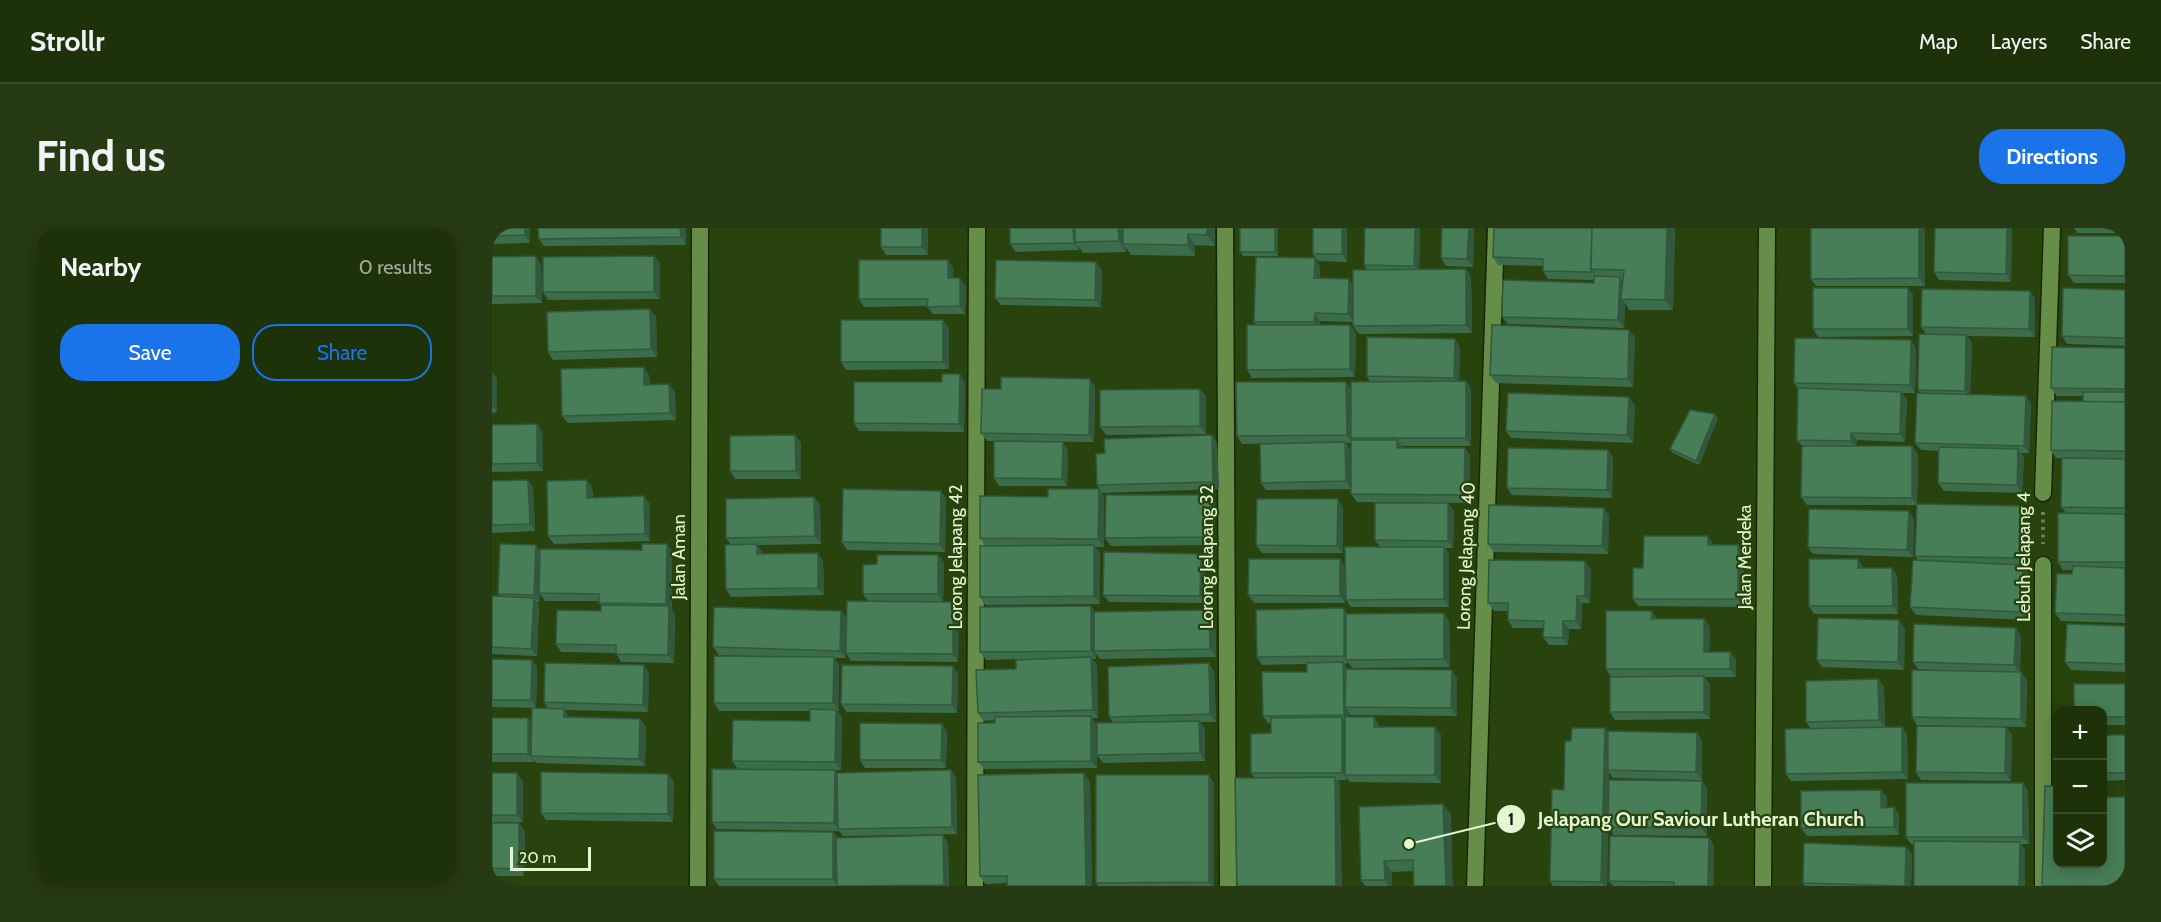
<!DOCTYPE html>
<meta charset="utf-8">
<style>
:root{--surface:#1e320a;--page:#263a13;--text:#f1f3f6;--muted:#a1aa9c;--line:#3c4d2b;--accent:#1a73e8}
body{margin:0;font-family:Cabin,sans-serif;background:var(--page);color:var(--text)}
.controls{position:absolute;right:18px;bottom:18px;display:grid;overflow:hidden;border-radius:12px;box-shadow:0 3px 15px #0003}
.controls button{width:54px;height:54px;display:grid;place-items:center;padding:0;border:0;border-bottom:2px solid var(--line);background:var(--surface);color:var(--text);font:30px sans-serif}
.scale{position:absolute;left:18px;bottom:15px;width:81px;box-sizing:border-box;padding-left:6px;border:3px solid #e2f7d2;border-top:0;font-size:16px;line-height:21px;white-space:nowrap;color:#e2f7d2;-webkit-text-stroke:4px #28430d;paint-order:stroke}
.list{margin:0;padding:0;list-style:none}
h2{display:flex;justify-content:space-between;align-items:center;height:78px;margin:0;padding:0 24px;font-size:26px}
h2 small{font-size:20px;font-weight:400;color:var(--muted)}
.actions{display:flex;gap:12px;padding:18px 24px}
.actions a{flex:1;padding:14px 0;border:2px solid var(--accent);border-radius:24px;text-align:center;font-size:21px;color:var(--accent)}
.actions .main{background:var(--accent);color:#fff}
.icon{flex:none;width:33px;height:33px;fill:none;stroke:currentColor;stroke-width:2;stroke-linecap:round;stroke-linejoin:round}
.map{position:relative;flex:none;width:1633px;height:658px;overflow:hidden;border-radius:24px}
header{display:flex;align-items:center;gap:36px;box-sizing:border-box;height:84px;padding:0 30px;background:var(--surface);border-bottom:2px solid var(--line)}
header strong{font-size:28px}
nav{display:flex;gap:33px;margin-inline-start:auto;font-size:21px}
.intro{display:flex;align-items:center;justify-content:space-between;box-sizing:border-box;height:144px;padding:0 36px}
h1{margin:0;font-size:42px}
.button{padding:15px 27px;border-radius:24px;background:var(--accent);color:#fff;font-size:21px;font-weight:700}
main{display:flex;gap:36px;padding:0 36px}
aside{flex:1;background:var(--surface);border-radius:24px;box-shadow:0 3px 15px #0003}
.map>svg:first-child{display:block}
</style>
<header>
<strong>Strollr</strong>
<nav><a>Map</a><a>Layers</a><a>Share</a></nav>
</header>
<div class="intro"><h1>Find us</h1><a class="button">Directions</a></div>
<main>
<aside>
<h2>Nearby<small>0 results</small></h2>
<ul class="list">
</ul>
<div class="actions"><a class="main">Save</a><a>Share</a></div>
</aside>
<div class="map">
<svg width="1633" height="658" viewBox="0 0 1633 658">
<rect width="100%" height="100%" fill="#28430d"/>
<g fill="none" stroke-linecap="round" stroke-linejoin="round">
<g stroke="#152803" stroke-width="19">
<g id="minor">
<path d="M733 0 736 658"/>
<path d="M1551 265 1560 0"/>
<path d="M1551 337V658"/>
<path d="M206 658 208 0"/>
<path d="M483 658 485 0"/>
<path d="M983 658 1004 0"/>
<path d="M1271 658 1275 0"/>
</g>
</g>
<path stroke="#698252" stroke-width="4" stroke-dasharray="3 4.5" stroke-linecap="butt" d="M1551 284V316"/>
<use href="#minor" stroke="#678e48" stroke-width="16"/>
</g>
<g fill="#3d6c4b">
<path d="M0 0H38V15L0 16Z"/>
<path d="M46 0H194V17L52 18 47 11Z"/>
<path d="M389 0H436V27H394L389 19Z"/>
<path d="M518 0H723V18L703 17V28L639 27 634 20V24L591 25 587 19V22L524 24 518 16Z"/>
<path d="M748 0H786V28H751L748 24Z"/>
<path d="M855 0V34L826 33 821 26Z"/>
<path d="M873 0H928L927 41H974L979 49 980 105 867 106 861 98V94L828 93V97H858L864 105 863 149 760 150 755 142 765 97 762 94 828 38V50L861 56 875 42 872 37Z"/>
<path d="M982 0 981 39 954 38 949 30Z"/>
<path d="M1002 0H1183L1181 82H1137L1133 75 1132 100 1016 96 1010 89 1102 55V52L1056 51 1051 43V38L1006 37 1001 29Z"/>
<path d="M1443 0H1519L1520 2 1519 54 1447 52 1442 44Z"/>
<path d="M1582 0H1633V5H1585Z"/>
<path d="M1433 2V58H1324L1319 51Z"/>
<path d="M1633 8V55H1582L1576 47Z"/>
<path d="M162 28 168 36V71L56 72 51 64Z"/>
<path d="M0 29 49 36 50 75 0 76Z"/>
<path d="M456 32 461 40V50L474 58 473 86H441L435 78 372 79 367 71Z"/>
<path d="M610 42 609 79 509 77 503 70Z"/>
<path d="M1416 60 1421 67V108L1326 109 1321 101Z"/>
<path d="M1633 62V118L1575 116 1570 108Z"/>
<path d="M1538 63 1543 71V109L1475 108 1480 115 1478 166 1539 176 1537 225H1529L1532 229 1530 265 1452 263 1446 255 1447 223 1429 222 1423 215 1428 165 1426 162 1434 106 1429 99Z"/>
<path d="M164 88 165 129 61 132 56 124Z"/>
<path d="M457 100V141L354 142 349 134Z"/>
<path d="M1143 109 1141 159 1004 155 998 147Z"/>
<path d="M968 119 967 153H974L979 161V218H909L911 220H973L978 228V275L865 274 859 266V215H854L858 222 859 261 774 262 769 255 795 215 750 216 745 208 859 160 878 154 875 148Z"/>
<path d="M1424 120 1423 165H1410L1415 172 1413 214 1365 212 1364 218H1420L1426 226 1425 276 1534 286 1532 338H1531L1536 345 1534 392 1424 387 1418 379 1426 332 1423 328 1425 277H1315L1309 269 1310 218 1305 212 1306 161 1302 155Z"/>
<path d="M1633 120V395L1569 393 1563 385 1580 346V342H1571L1566 334 1574 285 1569 279 1570 230H1564L1559 222 1591 174V168H1565L1559 160Z"/>
<path d="M0 144 5 151V184L0 185Z"/>
<path d="M157 147 158 157 177 156 183 164 184 192 76 195 70 188Z"/>
<path d="M450 154H473L472 204 367 203 362 195Z"/>
<path d="M603 158 602 214 495 213 489 205 509 161Z"/>
<path d="M708 161 714 168V206L614 207 608 199Z"/>
<path d="M1143 177 1141 215 1019 210 1014 203Z"/>
<path d="M1223 186 1226 190 1207 237 1181 225 1178 221Z"/>
<path d="M0 197 50 204 51 243 0 244Z"/>
<path d="M303 207 309 215V251H243L238 243Z"/>
<path d="M720 207 725 215 727 261 610 265 605 257 613 225Z"/>
<path d="M576 222 575 258H507L502 250Z"/>
<path d="M1116 222 1121 230 1120 270 1020 267 1015 260Z"/>
<path d="M36 252 41 259 43 303 0 305V253Z"/>
<path d="M95 252 100 260 101 269 158 276V313L62 316 56 308Z"/>
<path d="M607 261 612 269V319H603L608 325V376L493 377 488 369 493 318 488 310 556 269Z"/>
<path d="M449 263 454 271 453 324 355 322 350 314Z"/>
<path d="M718 267 723 274V317L619 318 613 310Z"/>
<path d="M322 269 328 277 329 316 265 317 270 324V326L326 325 331 333 332 367 239 369 234 361 239 317 234 310Z"/>
<path d="M851 279V325H770L764 317Z"/>
<path d="M962 283 961 320H953L957 326V379H859L854 372 888 319 883 312Z"/>
<path d="M1117 287 1116 326 1002 324 996 316Z"/>
<path d="M1422 291 1421 329 1321 326 1316 319Z"/>
<path d="M175 316 180 324V381L183 386 182 435 129 434 124 425 69 424 64 416 109 383V377L107 373H53L48 366 47 374H45L47 378 45 428 0 426V368H8L6 366 48 323 150 322Z"/>
<path d="M1221 316V317L1252 325 1251 379 1146 378 1141 371 1151 340Z"/>
<path d="M446 327 452 335 451 374H377L371 366 385 336Z"/>
<path d="M848 331 853 339V375H762L756 367Z"/>
<path d="M714 333V375L617 374 611 367Z"/>
<path d="M1371 339V340H1400L1405 348 1406 386H1322L1317 378Z"/>
<path d="M1099 341 1098 375H1090L1089 401H1077L1076 417H1057L1051 409 1052 400H1021L1016 392V383H1002L996 375Z"/>
<path d="M461 374 467 382 466 434 359 433 354 425V403V430H342L347 437V483H345L350 489 349 542 246 541 240 533 318 493V483H227L222 475 304 429 227 427 221 419 349 383 354 390Z"/>
<path d="M603 384 723 390 724 429 608 431 604 426V431H600L605 437 606 490H600L604 496 605 540 492 541 486 534 503 495V492L491 493 486 485 524 441 530 431 494 432 488 424Z"/>
<path d="M856 386 957 393 958 439 860 440 857 435 852 436 856 441 965 450V488L858 487 857 484V489L887 497V499H943L949 507V555L858 554 855 550V552H846L848 556 762 549 759 545 779 505V495H776L771 488 815 444V436L770 437 765 429Z"/>
<path d="M1165 391H1212L1218 399 1217 424H1238L1244 431V449H1212L1218 456V491L1123 492 1118 484 1119 449 1114 441Z"/>
<path d="M1633 398V444L1579 442 1573 434Z"/>
<path d="M1413 400 1412 442 1330 439 1325 432Z"/>
<path d="M1524 400 1529 408 1528 444H1529L1535 452 1534 499 1425 497 1420 489 1492 444 1426 441 1421 434Z"/>
<path d="M0 431 40 432 45 439 44 480 0 479Z"/>
<path d="M722 443 724 494H708L713 501V533L611 535 605 527 622 495 617 489Z"/>
<path d="M157 445 156 484 73 482 77 489 148 491 154 499 153 538 44 535 42 532V534H0V490L40 495 56 481 52 474Z"/>
<path d="M466 446 465 485 355 484 349 476Z"/>
<path d="M1386 451 1392 459 1393 500 1410 499 1415 507 1416 551 1299 553 1294 546 1319 501 1314 494Z"/>
<path d="M1633 456V497H1611V483Z"/>
<path d="M1514 499 1520 507 1519 553 1429 552 1424 544Z"/>
<path d="M455 503 454 540H373L368 532Z"/>
<path d="M1205 505 1210 513V552L1121 550 1117 545V552L1210 553 1215 561V608L1122 607 1116 599 1117 552 1115 658H1061L1058 653 1079 513 1116 506Z"/>
<path d="M1611 507H1633V552L1611 553Z"/>
<path d="M343 542 345 545 459 542 464 550 465 606 351 608 347 603 225 601 220 594Z"/>
<path d="M0 545 31 553V594H0Z"/>
<path d="M182 553 181 594 54 592 49 585Z"/>
<path d="M598 553 600 658H515V655L493 656 488 648Z"/>
<path d="M722 555V658H606L604 655Z"/>
<path d="M1389 562 1395 569V579L1407 587V607L1315 608 1309 600Z"/>
<path d="M1536 563 1537 616H1529L1533 622 1420 617 1414 609Z"/>
<path d="M951 576 959 587 922 643 900 644V658H873L869 652Z"/>
<path d="M0 595 33 603 32 648H0Z"/>
<path d="M341 604 346 610 451 607 456 615 457 658H227L222 651Z"/>
<path d="M1217 610 1222 618V658H1121L1117 653Z"/>
<path d="M1420 626 1419 658H1313L1311 655Z"/>
</g>
<g fill="#32583d">
<path d="M33 0H38V15L33 7Z"/>
<path d="M188 0H194V17L189 9Z"/>
<path d="M430 0H436V27L430 19Z"/>
<path d="M581 0H587L583 14 587 19V22L582 15Z"/>
<path d="M626 0H634L631 16 634 20V24L627 13Z"/>
<path d="M715 0H723V18L715 7Z"/>
<path d="M783 0H786V28L783 24Z"/>
<path d="M850 0H855V34L850 26Z"/>
<path d="M923 0H928L927 46 922 38Z"/>
<path d="M977 0H982L981 39 975 31Z"/>
<path d="M1175 0H1183L1181 82 1173 72Z"/>
<path d="M1427 0H1431L1433 2V58L1427 50Z"/>
<path d="M1515 0H1518L1520 2 1519 54 1514 46Z"/>
<path d="M696 6 703 17V28L696 17Z"/>
<path d="M44 28 49 36 50 75 44 68Z"/>
<path d="M162 28 168 36V71L162 64Z"/>
<path d="M823 30 828 38V58L822 50Z"/>
<path d="M456 32 461 40 462 58 456 50Z"/>
<path d="M604 34 610 42 609 79 603 72Z"/>
<path d="M974 41 979 49 980 105 974 97Z"/>
<path d="M1128 49 1133 57 1129 71 1133 75 1132 100 1126 92Z"/>
<path d="M468 50 474 58 473 86 468 78Z"/>
<path d="M857 51 863 58 862 94 856 86Z"/>
<path d="M1416 60 1421 67V108L1416 101Z"/>
<path d="M1538 63 1543 71V109L1537 101Z"/>
<path d="M158 81 164 88 165 129 159 121Z"/>
<path d="M823 85 828 93V102L822 94Z"/>
<path d="M451 92 457 100V141L451 134Z"/>
<path d="M858 97 864 105 863 149 858 141Z"/>
<path d="M1137 102 1143 109 1141 159 1136 151Z"/>
<path d="M1474 107 1480 115 1478 171 1473 163Z"/>
<path d="M963 111 968 119 967 157 962 150Z"/>
<path d="M1419 112 1424 120 1423 165 1418 157Z"/>
<path d="M152 139 157 147 158 164 152 157Z"/>
<path d="M0 144 5 151V184L0 177Z"/>
<path d="M468 146 473 154 472 204 467 196Z"/>
<path d="M598 151 603 158 602 214 597 207Z"/>
<path d="M974 153 979 161V218L974 210Z"/>
<path d="M854 154 860 162 859 210 860 215 855 207Z"/>
<path d="M177 156 183 164 184 192 178 185Z"/>
<path d="M708 161 714 168V206L708 198Z"/>
<path d="M1409 164 1415 172 1413 214 1408 206Z"/>
<path d="M1534 168 1539 176 1537 225 1532 218Z"/>
<path d="M1137 169 1143 177 1141 215 1135 207Z"/>
<path d="M1223 186 1226 190 1207 237 1204 233Z"/>
<path d="M45 196 50 204 51 243 45 235Z"/>
<path d="M1359 205 1365 212 1364 221 1359 213Z"/>
<path d="M303 207 309 215V251L304 243Z"/>
<path d="M720 207 725 215 727 261 721 254Z"/>
<path d="M905 212 911 220H905Z"/>
<path d="M571 214 576 222 575 258 570 251Z"/>
<path d="M853 214 858 222 859 261 854 253Z"/>
<path d="M1420 218 1426 226 1425 277 1420 270Z"/>
<path d="M973 220 978 228V275L972 267Z"/>
<path d="M1526 221 1532 229 1530 265 1525 257Z"/>
<path d="M1116 222 1121 230 1120 270 1115 262Z"/>
<path d="M36 252 41 259 43 303 38 296Z"/>
<path d="M95 252 100 260 101 277 95 270Z"/>
<path d="M607 261 612 269V319L606 311Z"/>
<path d="M449 263 454 271 453 324 448 316Z"/>
<path d="M718 267 723 274V317L718 309Z"/>
<path d="M152 268 158 276V313L153 306Z"/>
<path d="M322 269 328 277 329 316 323 308Z"/>
<path d="M846 271 851 279V325L845 318Z"/>
<path d="M956 275 962 283 961 320 956 313Z"/>
<path d="M1528 278 1534 286 1532 338 1527 330Z"/>
<path d="M1112 280 1117 287 1116 326 1110 318Z"/>
<path d="M1417 283 1422 291 1421 329 1415 322Z"/>
<path d="M1216 308 1221 316V325L1216 317Z"/>
<path d="M175 316 180 324V381L183 386 182 435 176 427 177 380 174 376Z"/>
<path d="M265 316 270 324V334L265 326Z"/>
<path d="M44 317 50 325 47 374 42 367Z"/>
<path d="M602 317 608 325V376L602 368Z"/>
<path d="M1246 317 1252 325 1251 379 1246 371Z"/>
<path d="M952 319 957 326V379L952 371Z"/>
<path d="M326 325 331 333 332 367 326 360Z"/>
<path d="M709 326 714 333V375L708 368Z"/>
<path d="M446 327 452 335 451 374 446 366Z"/>
<path d="M848 331 853 339V375L848 368Z"/>
<path d="M1366 331 1371 339V348L1366 340Z"/>
<path d="M1093 333 1099 341 1098 375 1093 368Z"/>
<path d="M1531 337 1536 345 1534 392 1529 384Z"/>
<path d="M1400 340 1405 348 1406 386 1401 378Z"/>
<path d="M1085 368 1090 375 1089 401 1084 393Z"/>
<path d="M42 370 47 378 45 428 39 421Z"/>
<path d="M461 374 467 382 466 434 461 426Z"/>
<path d="M599 378 604 386 602 423 604 426V431L599 423Z"/>
<path d="M852 380 857 388 856 432 852 428Z"/>
<path d="M717 382 723 390 724 429 718 421Z"/>
<path d="M349 383 355 391 354 430 348 423Z"/>
<path d="M1160 383 1165 391H1159Z"/>
<path d="M952 385 957 393 958 439 952 431Z"/>
<path d="M1212 391 1218 399 1217 432 1212 424Z"/>
<path d="M1407 392 1413 400 1412 442 1406 434Z"/>
<path d="M1071 393 1077 401 1076 417 1071 410Z"/>
<path d="M1524 400 1529 408 1528 445 1522 437Z"/>
<path d="M1238 424 1244 431V449L1238 441Z"/>
<path d="M342 429 347 437V483L341 475Z"/>
<path d="M599 429 605 437 606 490 601 482Z"/>
<path d="M40 432 45 439 44 480 39 472Z"/>
<path d="M851 434 856 442 853 479 857 484V495L852 487Z"/>
<path d="M717 435 722 443 724 494 718 486Z"/>
<path d="M152 437 157 445 156 484 151 477Z"/>
<path d="M461 438 466 446 465 485 460 477Z"/>
<path d="M960 442 965 450V488L959 480Z"/>
<path d="M1529 444 1535 452 1534 499 1529 491Z"/>
<path d="M1212 448 1218 456V491L1212 484Z"/>
<path d="M1386 451 1392 459 1393 500 1387 492Z"/>
<path d="M72 481 77 489H72Z"/>
<path d="M344 482 350 489 349 542 343 534Z"/>
<path d="M599 488 604 496 605 540 599 533Z"/>
<path d="M850 489 855 497 853 547 855 550V552L850 545Z"/>
<path d="M882 489 887 497V507L882 499Z"/>
<path d="M36 490 42 498 39 528 42 534 36 526Z"/>
<path d="M148 491 154 499 153 538 147 531Z"/>
<path d="M707 493 713 501V533L708 525Z"/>
<path d="M450 496 455 503 454 540 449 532Z"/>
<path d="M943 499 949 507V555L943 547Z"/>
<path d="M1410 499 1415 507 1416 551 1410 544Z"/>
<path d="M1514 499 1520 507 1519 553 1513 545Z"/>
<path d="M1113 500 1118 508 1116 542 1117 545 1115 658H1112L1109 654Z"/>
<path d="M1205 505 1210 513V552L1204 544Z"/>
<path d="M343 542 348 550 346 601 342 595Z"/>
<path d="M459 542 464 550 465 606 460 599Z"/>
<path d="M25 545 31 553V594L25 587Z"/>
<path d="M592 545 598 553 600 658H594Z"/>
<path d="M176 546 182 553 181 594 176 586Z"/>
<path d="M717 547 722 555V658H720L717 654Z"/>
<path d="M843 549 848 556 850 658H844Z"/>
<path d="M1210 553 1215 561V608L1209 600Z"/>
<path d="M1531 555 1536 563 1537 616 1531 609Z"/>
<path d="M1389 562 1395 569V587L1389 580Z"/>
<path d="M951 576 959 587 961 658H954Z"/>
<path d="M1402 579 1407 587V607L1402 599Z"/>
<path d="M27 595 33 603 32 648 27 641Z"/>
<path d="M341 604 346 612 345 658 341 651Z"/>
<path d="M451 607 456 615 457 658H452V657Z"/>
<path d="M1217 610 1222 618V658H1216Z"/>
<path d="M1528 614 1533 622V658H1527Z"/>
<path d="M1414 619 1420 626 1419 658H1413Z"/>
<path d="M892 633 900 644V658H897L893 652Z"/>
</g>
<g fill="#477e57" stroke="#32583d" stroke-width="1.5">
<path d="M0 0H33V7L0 8Z"/>
<path d="M46 0H188L189 9 47 11Z"/>
<rect x="389" y="0" width="41" height="19"/>
<path d="M518 0H581L582 15 518 16Z"/>
<path d="M583 0H626L627 13 583 14Z"/>
<path d="M631 0H715V7L696 6V17L631 16Z"/>
<rect x="748" y="0" width="35" height="24"/>
<rect x="821" y="0" width="29" height="26"/>
<path d="M873 0H923L922 38 872 37Z"/>
<path d="M950 0H977L975 31 949 30Z"/>
<path d="M1002 0H1100L1099 41 1101 44 1051 43V31L1001 29Z"/>
<path d="M1100 0H1175L1173 72 1129 71 1132 42 1099 41Z"/>
<path d="M1319 0H1427V50L1319 51Z"/>
<path d="M1443 0H1515L1514 46 1442 44Z"/>
<path d="M1576 8H1633V48L1576 47Z"/>
<path d="M44 28V68H0V29Z"/>
<path d="M162 28V64H51V29Z"/>
<path d="M764 29 823 30 822 50 857 51 856 86 823 85 822 94H762Z"/>
<path d="M367 32H456V50H468V78L435 79 436 71H367Z"/>
<path d="M504 32 604 34 603 72 503 70Z"/>
<path d="M974 41V97L861 98V42Z"/>
<path d="M1102 48 1128 49 1126 92 1010 89 1011 52 1102 55Z"/>
<rect x="1321" y="60" width="95" height="41"/>
<path d="M1571 60 1633 62V110L1570 108Z"/>
<path d="M1430 61 1538 63 1537 101 1429 99Z"/>
<path d="M158 81 159 121 56 124 55 84Z"/>
<rect x="349" y="92" width="102" height="42"/>
<path d="M755 97H858V141L755 142Z"/>
<path d="M1000 97 1137 102 1136 151 998 147Z"/>
<path d="M1427 106 1474 107 1473 163 1426 162Z"/>
<path d="M875 109 963 111 962 150 875 148Z"/>
<path d="M1303 110 1419 112 1418 157 1302 155Z"/>
<path d="M1560 119 1633 120V161L1559 160Z"/>
<path d="M152 139V157L177 156 178 185 70 188 69 141Z"/>
<path d="M450 146H468L467 196 362 195V154H450Z"/>
<path d="M509 149 598 151 597 207 489 205 490 161H509Z"/>
<path d="M974 153V210H859V154Z"/>
<path d="M744 154H854L855 207 745 208Z"/>
<path d="M1306 160 1409 164 1408 206 1359 205V213L1305 212Z"/>
<path d="M708 161V198L608 199V162Z"/>
<rect x="1591" y="164" width="42" height="10"/>
<path d="M1016 165 1137 169 1135 207 1014 203Z"/>
<path d="M1425 165 1534 168 1532 218 1423 215Z"/>
<path d="M1560 173 1633 174V223L1559 222Z"/>
<path d="M1198 182 1223 186 1204 233 1178 221Z"/>
<path d="M45 196V235L0 236V197Z"/>
<path d="M303 207 304 243H238V208Z"/>
<path d="M720 207 721 254 605 257 604 226 613 225 612 211Z"/>
<path d="M859 212H905V220H973L972 267 859 266Z"/>
<path d="M502 213 571 214 570 251 502 250Z"/>
<path d="M853 214 854 253 769 255 768 216Z"/>
<path d="M1310 218H1420V270L1309 269Z"/>
<path d="M1447 219 1526 221 1525 257 1446 255Z"/>
<path d="M1016 220 1116 222 1115 262 1015 260Z"/>
<path d="M1570 230 1633 231V280L1569 279Z"/>
<path d="M36 252 38 296 0 297V253Z"/>
<path d="M95 252V270L152 268 153 306 56 308 55 253Z"/>
<path d="M351 261 449 263 448 316 350 314Z"/>
<path d="M556 261H607L606 311 488 310V268L556 269Z"/>
<path d="M614 267H718V309L613 310Z"/>
<path d="M322 269 323 308 234 310V271Z"/>
<path d="M765 271H846L845 318 764 317Z"/>
<path d="M883 275H956V313L883 312Z"/>
<path d="M1425 276 1528 278 1527 330 1423 328Z"/>
<path d="M997 277 1112 280 1110 318 996 316Z"/>
<path d="M1317 281 1417 283 1415 322 1316 319Z"/>
<path d="M1566 285 1633 286V334H1566Z"/>
<path d="M1152 308H1216V317H1246V371H1141V340H1151Z"/>
<path d="M8 316 44 317 42 367 6 366Z"/>
<path d="M150 316H175L174 376 107 375V366L47 365 48 321 150 322Z"/>
<path d="M265 316V326L326 325V360L234 361 233 317Z"/>
<path d="M602 317V368L488 369V318Z"/>
<path d="M853 319H952V371L854 372Z"/>
<path d="M612 324 709 326 708 368 611 367Z"/>
<path d="M385 327H446V366H371V337L385 336Z"/>
<path d="M757 331H848V368L756 367Z"/>
<path d="M1317 331H1366V340H1400L1401 378H1317Z"/>
<path d="M997 332 1093 333V368H1085L1084 393H1071V410L1051 409 1052 393 1016 392V375H996Z"/>
<path d="M1421 332 1531 337 1529 384 1418 379Z"/>
<path d="M1581 338 1633 340V387L1563 385 1565 346H1580Z"/>
<path d="M0 368 42 370 39 421 0 419Z"/>
<path d="M355 373 461 374V426L354 425Z"/>
<path d="M109 377 177 378 176 427 124 426V417L64 416 65 382 109 383Z"/>
<path d="M599 378V423L488 424V379Z"/>
<path d="M222 379 349 383 348 423 221 419Z"/>
<path d="M852 380V428L765 429 764 382Z"/>
<path d="M717 382 718 421 602 423V384Z"/>
<path d="M1114 383H1160L1159 391H1212V424H1238V441H1114Z"/>
<path d="M952 385V431L854 432V386Z"/>
<path d="M1326 390 1407 392 1406 434 1325 432Z"/>
<path d="M1422 396 1524 400 1522 437 1421 434Z"/>
<path d="M1575 396 1633 398V436L1573 434Z"/>
<path d="M222 428 342 429 341 475H222Z"/>
<path d="M599 429 601 482 486 485 484 442 524 441V432Z"/>
<path d="M0 431 40 432 39 472H0Z"/>
<path d="M851 434 852 487 771 488 770 444H815V435Z"/>
<path d="M53 435 152 437 151 477 52 474Z"/>
<path d="M717 435 718 486 617 489 616 439Z"/>
<path d="M350 437 461 438 460 477 349 476Z"/>
<path d="M854 441 960 442 959 480 853 479Z"/>
<path d="M1420 442 1529 444V491L1420 489Z"/>
<path d="M1212 448V484H1118V449Z"/>
<path d="M1386 451 1387 492 1314 494V453Z"/>
<path d="M1582 456H1633V489H1611V483H1582Z"/>
<path d="M40 480 72 481V489L148 491 147 531 39 528Z"/>
<path d="M318 481 344 482 343 534 240 533 241 492 318 493Z"/>
<path d="M599 488V533L486 534V495H503V489Z"/>
<path d="M850 489V545H759V506L779 505V490Z"/>
<path d="M853 489H882V499H943V547H853Z"/>
<rect x="0" y="490" width="36" height="36"/>
<path d="M707 493 708 525 605 527V495Z"/>
<path d="M368 495 450 496 449 532H368Z"/>
<path d="M1425 498 1514 499 1513 545 1424 544Z"/>
<path d="M1410 499V544L1294 546 1293 501Z"/>
<path d="M1080 500H1113L1109 654 1058 653 1060 561 1072 562 1073 513H1079Z"/>
<path d="M1116 503 1205 505 1204 544 1116 542Z"/>
<rect x="1611" y="507" width="22" height="38"/>
<path d="M220 541 343 542 342 595 220 594Z"/>
<path d="M459 542 460 599 346 601 345 545Z"/>
<path d="M49 544 176 546V586L49 585Z"/>
<rect x="0" y="545" width="25" height="42"/>
<path d="M592 545 594 658H515V648H488L486 547Z"/>
<path d="M604 547H717V654L604 655Z"/>
<path d="M843 549 844 658H745L743 550Z"/>
<path d="M1117 552 1210 553 1209 600 1116 599Z"/>
<rect x="1414" y="555" width="117" height="54"/>
<path d="M1553 558H1566V636H1611V569H1633V658H1550Z"/>
<path d="M1389 562V580L1402 579V599L1309 600V563Z"/>
<path d="M951 576 954 658H922L921 632 892 633 893 652H869L867 579Z"/>
<path d="M0 595H27V641L0 640Z"/>
<path d="M222 603 341 604V651H222Z"/>
<path d="M451 607 452 657 345 658 344 610Z"/>
<path d="M1118 608 1217 610 1216 658H1182V654L1117 653Z"/>
<path d="M1422 613 1528 614 1527 658H1422Z"/>
<path d="M1312 615 1414 619 1413 658 1311 655Z"/>
</g>
<g text-anchor="middle" dominant-baseline="central" stroke-width="4.5" stroke-linejoin="round" paint-order="stroke">
<g font-size="18" fill="#e2f7d2" stroke="#28430d">
<text transform="translate(974 328) rotate(-88)">Lorong Jelapang 40</text>
<text transform="translate(187 329) rotate(-90)">Jalan Aman</text>
<text transform="translate(464 329) rotate(-90)">Lorong Jelapang 42</text>
<text transform="translate(715 329) rotate(-90)">Lorong Jelapang 32</text>
<text transform="translate(1253 329) rotate(-90)">Jalan Merdeka</text>
<text transform="translate(1532 329) rotate(-90)">Lebuh Jelapang 4</text>
</g>
</g>
<path fill="none" stroke="#e2f7d2" stroke-width="2" d="M917 616L1019 591"/>
<g fill="#e2f7d2" stroke="#28430d" stroke-width="2">
<circle cx="917" cy="616" r="6"/>
<circle cx="1019" cy="591" r="15"/>
</g>
<g font-size="18" text-anchor="middle" font-weight="bold" fill="#111">
<text x="1019" y="597">1</text>
</g>
<g font-size="20" text-anchor="middle" font-weight="bold" fill="#e2f7d2" stroke="#28430d" stroke-width="4.5" stroke-linejoin="round" paint-order="stroke">
<text x="1209" y="598">Jelapang Our Saviour Lutheran Church</text>
</g>
</svg>
<div class="controls">
<button>+</button>
<button>−</button>
<button><svg class="icon" aria-label="layers" viewBox="0 0 24 24"><path d="M12 4l9 5-9 5-9-5zM3 14l9 5 9-5"/></svg></button>
</div>
<div class="scale">20 m</div>
</div>
</main>
